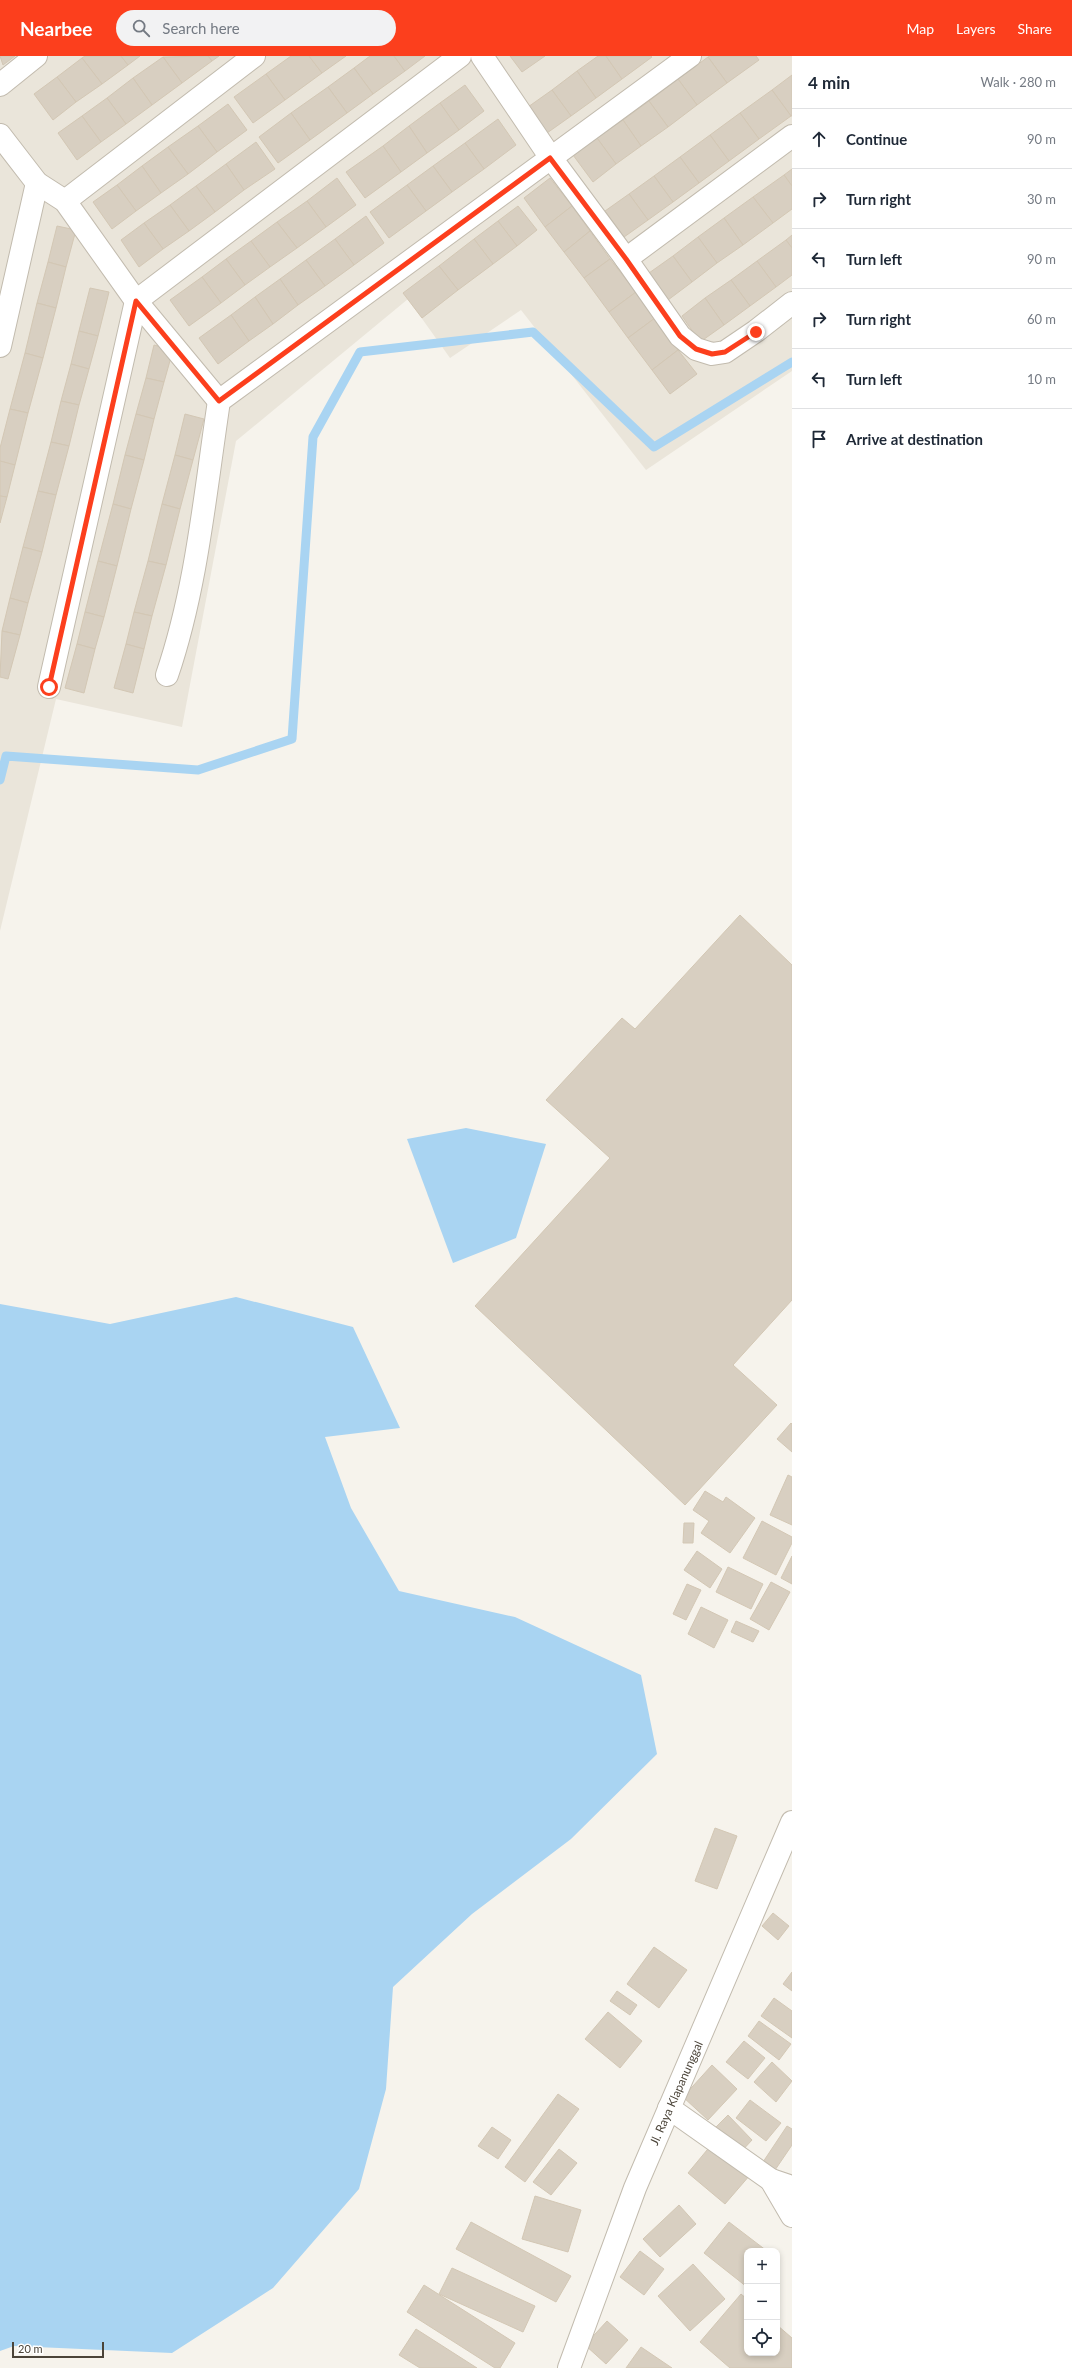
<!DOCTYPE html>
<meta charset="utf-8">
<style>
:root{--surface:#fff;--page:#f2f2f3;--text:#1f2937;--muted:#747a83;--line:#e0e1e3;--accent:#fc3f1d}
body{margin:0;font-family:Lato,sans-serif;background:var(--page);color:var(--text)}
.controls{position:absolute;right:12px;bottom:12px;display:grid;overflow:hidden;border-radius:8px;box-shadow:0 2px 6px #0003}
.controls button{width:36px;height:36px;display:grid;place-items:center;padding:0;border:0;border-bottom:1px solid var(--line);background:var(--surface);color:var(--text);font:20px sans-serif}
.scale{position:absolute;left:12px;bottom:10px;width:92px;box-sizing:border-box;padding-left:4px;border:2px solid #4b4439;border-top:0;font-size:11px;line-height:14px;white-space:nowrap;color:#4b4439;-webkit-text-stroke:3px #fff;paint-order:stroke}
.stop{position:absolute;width:12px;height:12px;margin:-9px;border:3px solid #fc3f1d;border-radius:50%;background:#fff}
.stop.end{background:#fc3f1d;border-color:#fff;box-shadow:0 1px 4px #0008}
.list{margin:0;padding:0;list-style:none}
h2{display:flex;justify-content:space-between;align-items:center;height:52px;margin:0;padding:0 16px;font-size:17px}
h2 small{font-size:13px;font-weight:400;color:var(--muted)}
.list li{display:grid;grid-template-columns:26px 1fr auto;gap:12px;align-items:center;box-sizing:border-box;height:60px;padding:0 16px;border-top:1px solid var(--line)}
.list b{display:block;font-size:15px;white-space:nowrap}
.list em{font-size:13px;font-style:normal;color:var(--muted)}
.icon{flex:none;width:22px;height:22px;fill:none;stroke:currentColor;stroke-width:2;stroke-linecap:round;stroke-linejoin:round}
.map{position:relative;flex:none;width:792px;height:2312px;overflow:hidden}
header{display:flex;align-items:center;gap:24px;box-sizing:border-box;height:56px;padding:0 20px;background:var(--accent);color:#fff}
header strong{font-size:19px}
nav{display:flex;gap:22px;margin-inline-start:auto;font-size:14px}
.search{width:280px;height:36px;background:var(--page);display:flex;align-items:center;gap:10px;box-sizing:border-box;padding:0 14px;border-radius:22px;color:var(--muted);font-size:15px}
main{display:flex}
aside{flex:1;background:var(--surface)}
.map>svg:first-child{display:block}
</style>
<header>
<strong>Nearbee</strong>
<div class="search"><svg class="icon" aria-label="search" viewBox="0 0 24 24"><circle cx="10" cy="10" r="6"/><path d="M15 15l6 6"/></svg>Search here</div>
<nav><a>Map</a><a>Layers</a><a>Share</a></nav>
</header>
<main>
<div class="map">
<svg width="792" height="2312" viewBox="0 0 792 2312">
<rect width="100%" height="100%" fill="#f6f3ec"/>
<path fill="#eae5da" d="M0 0H792V315L646 414 521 254 450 302 408 243 236 385 182 671 56 643 0 875Z"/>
<g fill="#a9d4f2">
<path d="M466 1072 546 1088 516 1182 453 1207 407 1083Z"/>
<path d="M236 1241 353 1271 400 1372 325 1381 351 1452 399 1535 515 1561 641 1619 657 1698 571 1783 472 1858 393 1931 386 2033 359 2133 273 2232 172 2297 14 2290 0 2295V1248L110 1268Z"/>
</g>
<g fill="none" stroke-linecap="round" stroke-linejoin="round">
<path stroke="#a9d4f2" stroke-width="9" d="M0 724 6 700 198 714 292 683 313 381 360 296 533 276 654 391 792 306"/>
</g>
<g fill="#d8cfc1" stroke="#d3c7b4">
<path d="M0 0H15L3 9Z"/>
<path d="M85 0H121L128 9 102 28 82 2Z"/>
<path d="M121 0H140L128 9Z"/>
<path d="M208 0H219L212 5Z"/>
<path d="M208 0 212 5 182 27 163 1Z"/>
<path d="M291 0H309L322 17 285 44 266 18Z"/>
<path d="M309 0H346L322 17Z"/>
<path d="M370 0H394L405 15 373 38 354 12Z"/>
<path d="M394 0H425L405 15Z"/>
<path d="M510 0H545L522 16Z"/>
<path d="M598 0H606L622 23 596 42 577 15Z"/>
<path d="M606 0H651L652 1 622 23Z"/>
<path d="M710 0H756L759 4 727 27 708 1Z"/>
<path d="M163 1 182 27 152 49 133 22Z"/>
<path d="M708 1 727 27 697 49 678 23Z"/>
<path d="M82 2 102 28 76 46 57 21Z"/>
<path d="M354 12 373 38 347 57 328 31Z"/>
<path d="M577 15 596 42 571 60 552 34Z"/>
<path d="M266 18 285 44 253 67 234 41Z"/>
<path d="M792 19V60H791L772 34Z"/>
<path d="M57 21 76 46 53 64 34 38Z"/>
<path d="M133 22 152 49 126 68 107 42Z"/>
<path d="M678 23 697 49 668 71 649 45Z"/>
<path d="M465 29 484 55 459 74 440 47Z"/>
<path d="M328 31 347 57 310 84 291 57Z"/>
<path d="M552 34 571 60 547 77 528 51Z"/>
<path d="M772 34 791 60 759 83 740 57Z"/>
<path d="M107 42 126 68 101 86 82 60Z"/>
<path d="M649 45 668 71 641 90 623 64Z"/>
<path d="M440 47 459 74 427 97 409 70Z"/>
<path d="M228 48 247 74 217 96 198 70Z"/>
<path d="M291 57 310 84 278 107 259 81Z"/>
<path d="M740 57 759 83 729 105 710 79Z"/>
<path d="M82 60 101 86 77 104 58 77Z"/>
<path d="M498 63 516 89 484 113 465 87Z"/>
<path d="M623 64 641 90 616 108 597 82Z"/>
<path d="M198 70 217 96 188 118 168 91Z"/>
<path d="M409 70 427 97 401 116 383 90Z"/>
<path d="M710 79 729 105 699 127 680 101Z"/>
<path d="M597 82 616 108 593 126 573 99Z"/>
<path d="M256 86 275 113 244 134 226 108Z"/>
<path d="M465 87 484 113 452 136 433 110Z"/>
<path d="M383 90 401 116 365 142 346 116Z"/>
<path d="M168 91 188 118 161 137 142 110Z"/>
<path d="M680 101 699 127 673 146 654 120Z"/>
<path d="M226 108 244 134 215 156 196 130Z"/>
<path d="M142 110 161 137 136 155 117 129Z"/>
<path d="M433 110 452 136 426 155 407 129Z"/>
<path d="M792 113V130L784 119Z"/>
<path d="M784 119 792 130V153L773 167 753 141Z"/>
<path d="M654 120 673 146 648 164 629 138Z"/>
<path d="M337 122 356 149 326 171 307 145Z"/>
<path d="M550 122 572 150 545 171 524 142Z"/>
<path d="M117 129 136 155 112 173 93 146Z"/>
<path d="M407 129 426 155 389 182 370 156Z"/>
<path d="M196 130 215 156 189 175 170 149Z"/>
<path d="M629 138 648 164 624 181 605 155Z"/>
<path d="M753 141 773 167 743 189 724 162Z"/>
<path d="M307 145 326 171 297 192 277 166Z"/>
<path d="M170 149 189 175 163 193 144 167Z"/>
<path d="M518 150 537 174 517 190 498 165Z"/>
<path d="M572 150 590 175 564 196 545 171Z"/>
<path d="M366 160 384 187 354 209 335 183Z"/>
<path d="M724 162 743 189 717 207 698 181Z"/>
<path d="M498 165 517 190 493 208 474 183Z"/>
<path d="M277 166 297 192 270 211 251 185Z"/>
<path d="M144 167 163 193 139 211 121 184Z"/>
<path d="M57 170 76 174 66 211 48 206Z"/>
<path d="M590 175 610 203 584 222 564 196Z"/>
<path d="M792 179V192L786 184Z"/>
<path d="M698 181 717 207 692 226 673 200Z"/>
<path d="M335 183 354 209 325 230 306 204Z"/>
<path d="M474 183 493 208 458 234 439 210Z"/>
<path d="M786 184 792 192V219L776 231 757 205Z"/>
<path d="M251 185 270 211 245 229 226 203Z"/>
<path d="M673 200 692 226 668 244 649 217Z"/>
<path d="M226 203 245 229 221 247 202 221Z"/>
<path d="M610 203 636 236 609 256 584 222Z"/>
<path d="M306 204 325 230 298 249 280 223Z"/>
<path d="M757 205 776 231 750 250 731 224Z"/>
<path d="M48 206 66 211 56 252 37 247Z"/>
<path d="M439 210 458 234 422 262 403 237Z"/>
<path d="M202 221 221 247 189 270 170 244Z"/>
<path d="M280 223 298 249 273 268 255 241Z"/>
<path d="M731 224 750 250 724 269 705 242Z"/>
<path d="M90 232 109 236 98 280 79 275Z"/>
<path d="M636 236 655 262 628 282 609 256Z"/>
<path d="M255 241 273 268 249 285 231 259Z"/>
<path d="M705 242 724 269 700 286 682 260Z"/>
<path d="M37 247 56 252 43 302 25 297Z"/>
<path d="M231 259 249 285 218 308 199 282Z"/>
<path d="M655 262 678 294 652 314 628 282Z"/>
<path d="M79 275 98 280 89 313 71 308Z"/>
<path d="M154 289 173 294 164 326 146 322Z"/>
<path d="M678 294 697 318 670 338 652 314Z"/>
<path d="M25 297 43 302 28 357 10 353Z"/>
<path d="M71 308 89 313 79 349 61 345Z"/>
<path d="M146 322 164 326 154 363 136 358Z"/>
<path d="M61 345 79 349 69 390 51 386Z"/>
<path d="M10 353 28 357 15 409 0 405V392Z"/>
<path d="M136 358 154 363 144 404 125 399Z"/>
<path d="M185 358 204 363 193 404 175 399Z"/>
<path d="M51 386 69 390 56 439 38 435Z"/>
<path d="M125 399 144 404 131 453 113 448Z"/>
<path d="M175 399 193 404 180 453 162 448Z"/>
<path d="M0 405 15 409 7 441 0 440Z"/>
<path d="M38 435 56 439 42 496 23 491Z"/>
<path d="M0 440 7 441 0 467Z"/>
<path d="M113 448 131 453 117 510 98 505Z"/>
<path d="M162 448 180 453 166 509 148 505Z"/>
<path d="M23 491 42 496 28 547 10 542Z"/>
<path d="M98 505 117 510 104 561 85 556Z"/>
<path d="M148 505 166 509 152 560 134 556Z"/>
<path d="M10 542 28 547 20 579 2 575Z"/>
<path d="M85 556 104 561 95 593 77 588Z"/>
<path d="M134 556 152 560 144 593 126 588Z"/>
<path d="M2 575 20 579 8 623 0 621Z"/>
<path d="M77 588 95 593 84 637 65 632Z"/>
<path d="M126 588 144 593 133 637 114 632Z"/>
<path d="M740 859 792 909V1244L733 1309 777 1349 685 1449 475 1250 610 1102 546 1044 622 962 635 973Z"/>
<path d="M791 1367 792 1368V1396L777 1383Z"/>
<path d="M788 1419 792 1421V1469L770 1459Z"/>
<path d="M705 1435 723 1446 726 1441 755 1462 730 1497 701 1477 709 1465 693 1454Z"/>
<path d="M762 1465 792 1481V1487L776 1519 743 1502Z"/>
<path d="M684 1467H694L693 1487H683Z"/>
<path d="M697 1495 722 1513 710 1532 684 1514Z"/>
<path d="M792 1500V1528L781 1522Z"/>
<path d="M728 1511 763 1528 751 1553 716 1536Z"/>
<path d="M771 1526 790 1536 769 1574 750 1563Z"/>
<path d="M687 1528 701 1534 686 1564 673 1558Z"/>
<path d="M701 1551 728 1564 714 1592 688 1578Z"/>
<path d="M736 1565 759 1575 753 1586 731 1576Z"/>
<path d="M715 1772 737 1780 717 1833 695 1825Z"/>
<path d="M773 1857 789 1870 778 1884 762 1870Z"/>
<path d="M654 1891 687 1914 659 1952 627 1928Z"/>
<path d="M792 1916V1935L783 1928Z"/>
<path d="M617 1935 637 1949 630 1959 610 1945Z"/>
<path d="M774 1942 792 1955V1982L761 1960Z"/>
<path d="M608 1956 642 1985 620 2012 585 1983Z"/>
<path d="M759 1965 791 1988 779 2004 748 1980Z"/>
<path d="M744 1985 765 2002 748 2023 726 2006Z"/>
<path d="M772 2006 792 2025 776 2046 754 2026Z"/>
<path d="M712 2009 737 2033 708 2064 683 2041Z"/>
<path d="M558 2038 579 2053 525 2126 505 2111Z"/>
<path d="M750 2044 781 2067 766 2085 736 2062Z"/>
<path d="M728 2059 752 2084 739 2098 714 2073Z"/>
<path d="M787 2070 792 2073V2089L773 2117 761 2109Z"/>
<path d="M492 2071 511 2084 498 2103 478 2090Z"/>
<path d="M712 2088 750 2119 725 2148 688 2117Z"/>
<path d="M559 2093 577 2107 551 2139 533 2126Z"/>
<path d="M535 2140 581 2154 568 2196 522 2183Z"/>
<path d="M679 2149 696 2168 660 2201 643 2183Z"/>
<path d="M471 2166 571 2220 556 2246 456 2193Z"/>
<path d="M729 2166 767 2195H747V2231L704 2197Z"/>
<path d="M640 2195 664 2213 644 2239 620 2221Z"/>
<path d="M693 2208 725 2243 690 2275 658 2240Z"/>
<path d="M452 2212 535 2250 523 2276 439 2238Z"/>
<path d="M424 2229 515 2287 500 2312H495L407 2256Z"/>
<path d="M741 2238 747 2243V2297H777V2269L792 2282V2312H730L700 2286Z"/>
<path d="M607 2265 628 2284 606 2308 585 2289Z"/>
<path d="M416 2273 477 2312H420L399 2299Z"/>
<path d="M641 2291 672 2312H626Z"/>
</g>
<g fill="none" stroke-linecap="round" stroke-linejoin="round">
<g stroke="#c2bbae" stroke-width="24">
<g id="minor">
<path d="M482 0 551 102 626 203 680 280 696 293 712 298 725 296 756 275 792 247"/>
<path d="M0 29 36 0"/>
<path d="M0 79 37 127 65 145 136 245 219 345"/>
<path d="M65 145 254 0"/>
<path d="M626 203 792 80"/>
<path d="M0 290 37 127"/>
<path d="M167 619C197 531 205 437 219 345L690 0"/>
<path d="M49 631 136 245 460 0"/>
<path d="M669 2052 771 2124 792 2131"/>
<path d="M771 2124 792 2160"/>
</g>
</g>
<g stroke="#c2bbae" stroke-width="24">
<path id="tertiary" d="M569 2312 635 2132 792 1766"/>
</g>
<use href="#minor" stroke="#fff" stroke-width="22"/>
<use href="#tertiary" stroke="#fff" stroke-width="22"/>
</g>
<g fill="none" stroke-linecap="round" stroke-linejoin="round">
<path stroke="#fc3f1d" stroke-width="5" d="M49 631 136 245 219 345 550 102 626 203 680 280 696 293 712 298 725 296 756 276"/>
</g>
<g text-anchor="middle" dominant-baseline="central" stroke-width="4" stroke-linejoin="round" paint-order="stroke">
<g font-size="12" fill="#4b4439" stroke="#fff">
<text transform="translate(676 2037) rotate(-66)">Jl. Raya Klapanunggal</text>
</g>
</g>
</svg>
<div class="controls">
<button>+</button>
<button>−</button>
<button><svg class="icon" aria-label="locate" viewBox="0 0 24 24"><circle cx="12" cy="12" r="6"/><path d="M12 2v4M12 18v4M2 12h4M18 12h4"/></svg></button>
</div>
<div class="scale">20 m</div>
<div class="stop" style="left:49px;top:631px"></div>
<div class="stop end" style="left:756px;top:276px"></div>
</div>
<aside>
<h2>4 min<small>Walk · 280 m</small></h2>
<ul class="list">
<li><svg class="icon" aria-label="ahead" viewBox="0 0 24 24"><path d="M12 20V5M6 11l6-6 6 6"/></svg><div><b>Continue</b></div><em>90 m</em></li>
<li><svg class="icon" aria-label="right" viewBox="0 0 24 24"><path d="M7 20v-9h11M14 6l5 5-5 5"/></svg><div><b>Turn right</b></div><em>30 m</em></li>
<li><svg class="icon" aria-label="left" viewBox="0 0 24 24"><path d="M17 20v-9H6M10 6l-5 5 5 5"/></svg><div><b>Turn left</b></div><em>90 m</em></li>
<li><svg class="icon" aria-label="right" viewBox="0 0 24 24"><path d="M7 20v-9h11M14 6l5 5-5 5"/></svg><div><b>Turn right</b></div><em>60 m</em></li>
<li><svg class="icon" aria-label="left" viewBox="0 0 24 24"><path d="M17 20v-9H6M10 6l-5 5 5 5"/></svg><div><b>Turn left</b></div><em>10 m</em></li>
<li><svg class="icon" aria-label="arrive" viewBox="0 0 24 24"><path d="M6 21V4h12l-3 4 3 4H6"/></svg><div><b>Arrive at destination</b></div></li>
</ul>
</aside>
</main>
